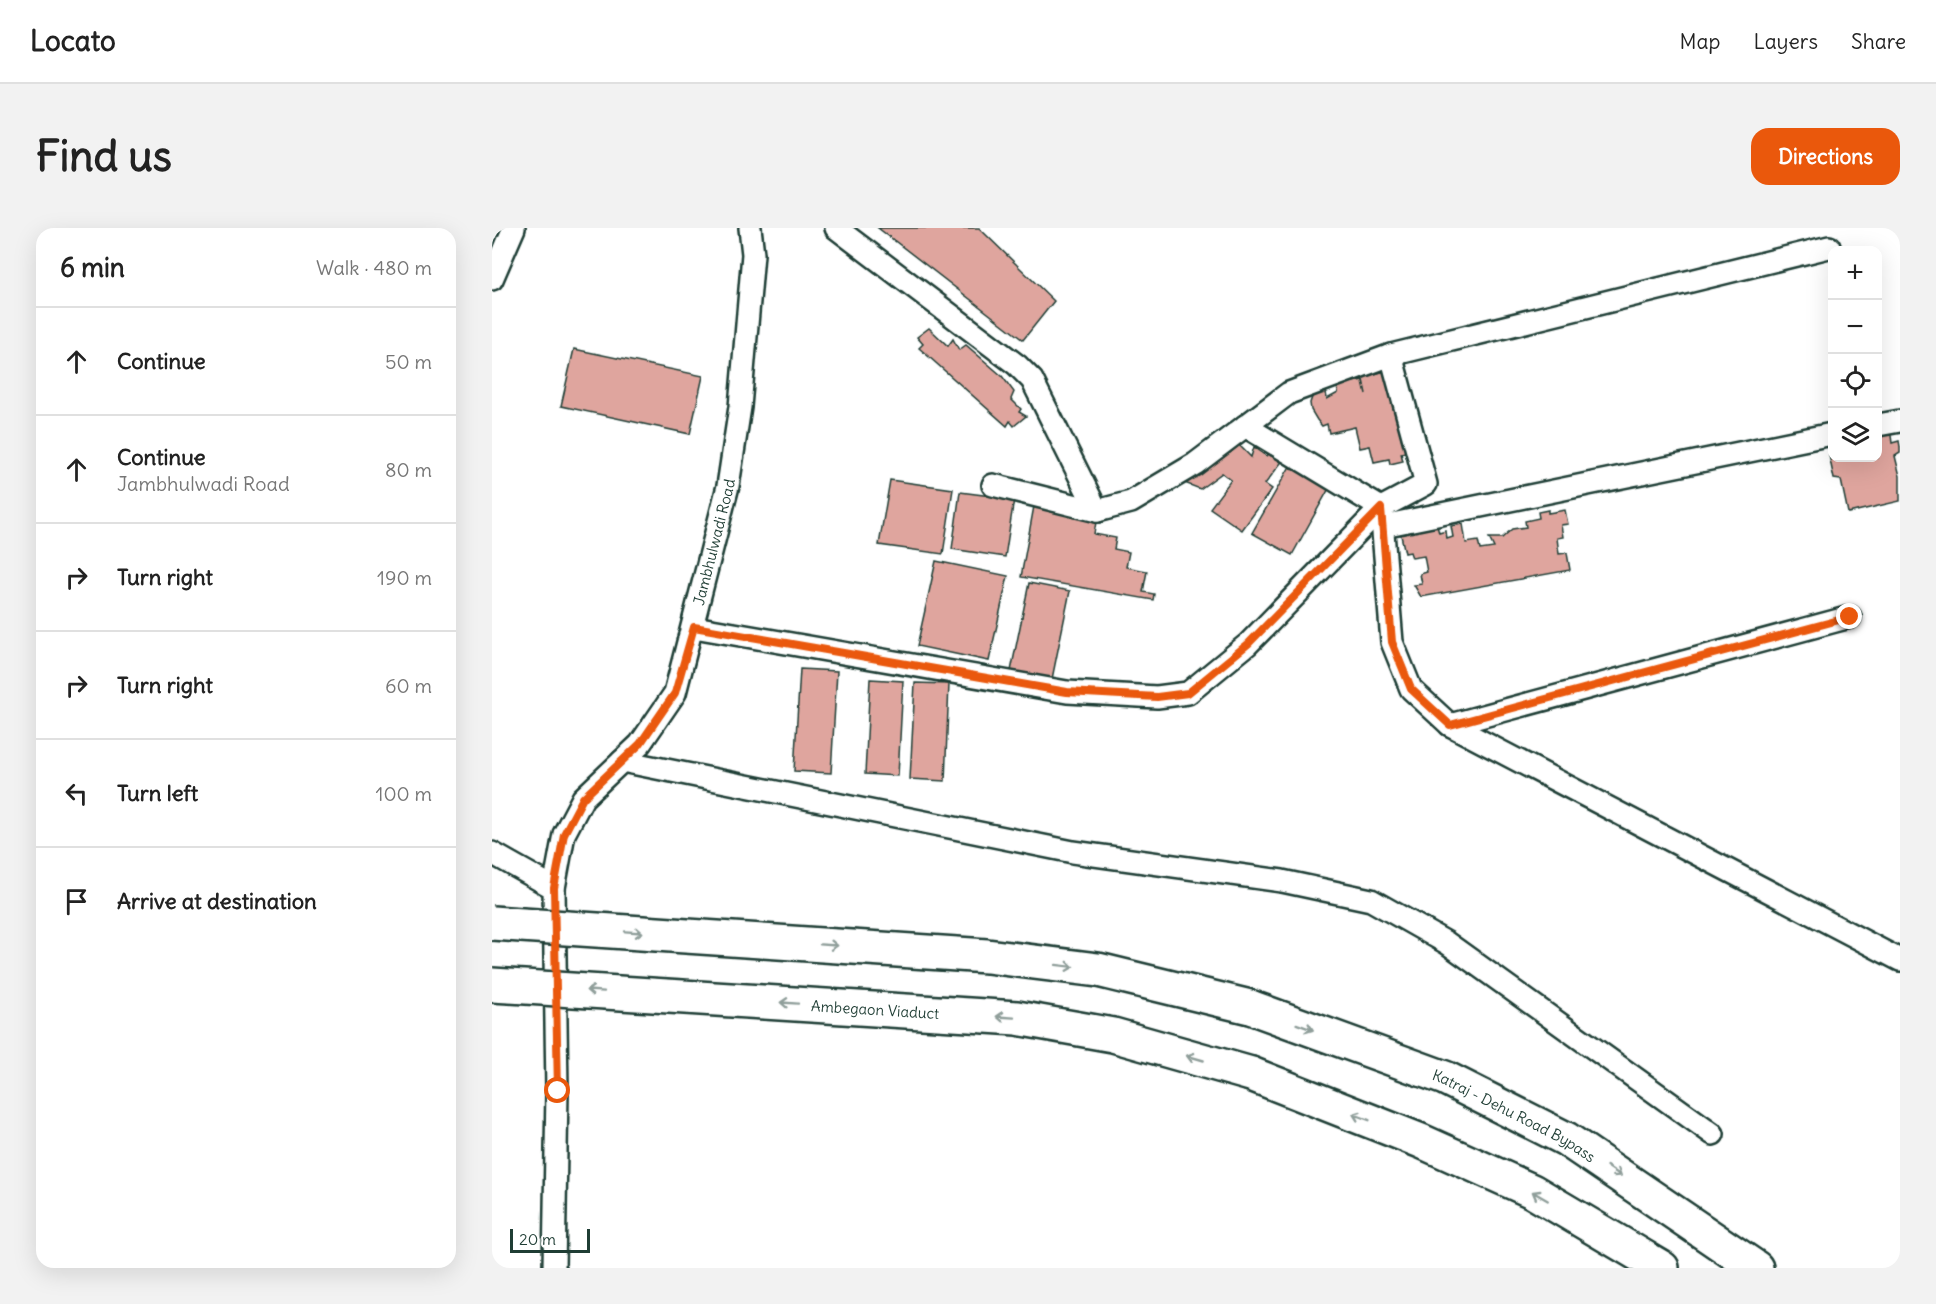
<!DOCTYPE html>
<meta charset="utf-8">
<style>
:root{--surface:#fff;--page:#f2f2f2;--text:#222;--muted:#767676;--line:#e0e0e0;--accent:#ea580c}
body{margin:0;font-family:Delius,sans-serif;background:var(--page);color:var(--text)}
.controls{position:absolute;right:18px;top:18px;display:grid;overflow:hidden;border-radius:12px;box-shadow:0 6px 24px #0002}
.controls button{width:54px;height:54px;display:grid;place-items:center;padding:0;border:0;border-bottom:2px solid var(--line);background:var(--surface);color:var(--text);font:30px sans-serif}
.scale{position:absolute;left:18px;bottom:15px;width:80px;box-sizing:border-box;padding-left:6px;border:3px solid #1f3d34;border-top:0;font-size:16px;line-height:21px;white-space:nowrap;color:#1f3d34;-webkit-text-stroke:4px #fff;paint-order:stroke}
.stop{position:absolute;width:18px;height:18px;margin:-14px;border:4px solid #ea580c;border-radius:50%;background:#fff}
.stop.end{background:#ea580c;border-color:#fff;box-shadow:0 2px 6px #0008}
.list{margin:0;padding:0;list-style:none}
h2{display:flex;justify-content:space-between;align-items:center;height:78px;margin:0;padding:0 24px;font-size:26px}
h2 small{font-size:20px;font-weight:400;color:var(--muted)}
.list li{display:grid;grid-template-columns:39px 1fr auto;gap:18px;align-items:center;box-sizing:border-box;height:108px;padding:0 24px;border-top:2px solid var(--line)}
.list b{display:block;font-size:22px;white-space:nowrap}
.list p{margin:0;font-size:20px;white-space:nowrap;color:var(--muted)}
.list em{font-size:20px;font-style:normal;color:var(--muted)}
.icon{flex:none;width:33px;height:33px;fill:none;stroke:currentColor;stroke-width:2;stroke-linecap:round;stroke-linejoin:round}
.map{position:relative;flex:none;width:1408px;height:1040px;overflow:hidden;border-radius:18px}
header{display:flex;align-items:center;gap:36px;box-sizing:border-box;height:84px;padding:0 30px;background:var(--surface);border-bottom:2px solid var(--line)}
header strong{font-size:28px}
nav{display:flex;gap:33px;margin-inline-start:auto;font-size:21px}
.intro{display:flex;align-items:center;justify-content:space-between;box-sizing:border-box;height:144px;padding:0 36px}
h1{margin:0;font-size:42px}
.button{padding:15px 27px;border-radius:18px;background:var(--accent);color:#fff;font-size:21px;font-weight:700}
main{display:flex;gap:36px;padding:0 36px}
aside{flex:1;background:var(--surface);border-radius:18px;box-shadow:0 6px 24px #0002}
.map>svg:first-child{display:block}
</style>
<header>
<strong>Locato</strong>
<nav><a>Map</a><a>Layers</a><a>Share</a></nav>
</header>
<div class="intro"><h1>Find us</h1><a class="button">Directions</a></div>
<main>
<aside>
<h2>6 min<small>Walk · 480 m</small></h2>
<ul class="list">
<li><svg class="icon" aria-label="ahead" viewBox="0 0 24 24"><path d="M12 20V5M6 11l6-6 6 6"/></svg><div><b>Continue</b></div><em>50 m</em></li>
<li><svg class="icon" aria-label="ahead" viewBox="0 0 24 24"><path d="M12 20V5M6 11l6-6 6 6"/></svg><div><b>Continue</b><p>Jambhulwadi Road</p></div><em>80 m</em></li>
<li><svg class="icon" aria-label="right" viewBox="0 0 24 24"><path d="M7 20v-9h11M14 6l5 5-5 5"/></svg><div><b>Turn right</b></div><em>190 m</em></li>
<li><svg class="icon" aria-label="right" viewBox="0 0 24 24"><path d="M7 20v-9h11M14 6l5 5-5 5"/></svg><div><b>Turn right</b></div><em>60 m</em></li>
<li><svg class="icon" aria-label="left" viewBox="0 0 24 24"><path d="M17 20v-9H6M10 6l-5 5 5 5"/></svg><div><b>Turn left</b></div><em>100 m</em></li>
<li><svg class="icon" aria-label="arrive" viewBox="0 0 24 24"><path d="M6 21V4h12l-3 4 3 4H6"/></svg><div><b>Arrive at destination</b></div></li>
</ul>
</aside>
<div class="map">
<svg width="1408" height="1040" viewBox="0 0 1408 1040">
<rect width="100%" height="100%" fill="#fff"/>
<filter id="ink" filterUnits="userSpaceOnUse"><feTurbulence type="fractalNoise" baseFrequency=".0167" numOctaves="2"/><feDisplacementMap in="SourceGraphic" scale="12" xChannelSelector="R" yChannelSelector="G"/><feConvolveMatrix kernelMatrix="1 2 1 2 8 2 1 2 1" color-interpolation-filters="sRGB"/></filter>
<g filter="url(#ink)">
<g fill="#dfa59e" stroke="#1f3d34" stroke-width="1.5">
<path d="M386 0H487L562 73 531 112Z"/>
<path d="M437 100 456 118 461 111 467 122 474 117 510 148 522 164 519 171 529 181 527 184 534 188 522 198 518 193 515 198 427 120 431 116 425 109Z"/>
<path d="M82 121 211 148 198 206 69 178Z"/>
<path d="M894 143 910 213 920 211 922 222 909 225 911 233 898 236 897 231 882 234 878 218 868 220 863 199 837 205 835 196 830 198 825 192 819 182 818 175 821 166 834 164 835 171 846 165 845 157 871 152 874 166 870 149Z"/>
<path d="M1398 200 1400 215 1407 213 1408 219V225L1403 228 1408 248V273L1356 285 1349 252 1342 251 1337 227 1340 224V230H1386V203Z"/>
<path d="M747 217 759 229 762 219 775 228 779 222 792 231 773 256 780 261 750 302 718 280 739 252 730 245 708 261 690 254 731 218 738 225Z"/>
<path d="M801 233 840 255 800 327 760 305Z"/>
<path d="M398 252 461 261 451 326 387 317Z"/>
<path d="M468 264 522 271 513 329 460 321Z"/>
<path d="M542 278 605 288 602 306 624 310 622 321 637 324 634 339 655 343 651 364 662 366 661 372 529 349Z"/>
<path d="M1056 282V285L1073 282 1076 296 1069 297 1071 309 1065 310 1067 326 1075 325 1078 342 929 369 922 357 930 356 928 346 935 344 932 328 920 330 918 324 913 325 908 303 944 294 947 305 954 303 955 311 961 309 959 298 971 296 974 315 986 313 988 322 1002 320 997 310H1010L1020 301 1034 299 1033 293 1047 290 1046 284Z"/>
<path d="M444 333 516 348 497 433 425 418Z"/>
<path d="M537 355 578 363 560 451 519 443Z"/>
<path d="M308 441 345 443 339 545 302 543Z"/>
<path d="M378 451 411 453 406 548 373 546Z"/>
<path d="M423 455 457 456 453 553 418 551Z"/>
</g>
<g fill="none" stroke-linecap="round" stroke-linejoin="round">
<g stroke="#1f3d34" stroke-width="26">
<g id="minor">
<path d="M344 0 525 137 540 152 605 283"/>
<path d="M0 51 22 0"/>
<path d="M899 127 934 256 889 280 900 414 919 461 958 497 1408 732"/>
<path d="M1386 197 1408 193"/>
<path d="M501 257 605 283 639 274 703 236 797 165 899 127 1337 19"/>
<path d="M891 298 1340 206"/>
<path d="M202 399 575 464 665 469 696 465 756 416 889 280 753 198"/>
<path d="M958 497 1358 389"/>
<path d="M130 533 581 624 790 653 879 672 955 715 1221 906"/>
<path d="M0 625 62 660 65 863 62 1040"/>
<path id="s1" d="M62 660 72 606 91 570 148 516 183 465 236 258 248 179 261 26 258 0"/>
</g>
</g>
<g stroke="#1f3d34" stroke-width="38">
<g id="trunk">
<path id="s2" d="M758 779 953 850 1074 911 1264 1040"/>
<path d="M759 846 929 913 1040 963 1170 1040"/>
</g>
</g>
<use href="#minor" stroke="#fff" stroke-width="21"/>
<use href="#trunk" stroke="#fff" stroke-width="33"/>
<g stroke="#1f3d34" stroke-width="38" stroke-linecap="butt">
<g id="trunk-bridge">
<path d="M0 695 495 728 606 742 758 779"/>
<path id="s3" d="M0 757 525 790 621 807 759 846"/>
</g>
</g>
<use href="#trunk-bridge" stroke="#fff" stroke-width="33"/>
</g>
<defs><path id="oneway-shaft" d="M-6 0H5M1.5-3L5.5 0L1.5 3" fill="none" stroke-width="1.6" stroke-linecap="round" stroke-linejoin="round" transform="scale(1.5)"/></defs>
<g stroke="#8f9e9a">
<use href="#oneway-shaft" transform="translate(142 704) rotate(4)"/>
<use href="#oneway-shaft" transform="translate(337 717) rotate(4)"/>
<use href="#oneway-shaft" transform="translate(573 738) rotate(7)"/>
<use href="#oneway-shaft" transform="translate(103 763) rotate(-176)"/>
<use href="#oneway-shaft" transform="translate(297 775) rotate(-176)"/>
<use href="#oneway-shaft" transform="translate(513 789) rotate(-176)"/>
<use href="#oneway-shaft" transform="translate(813 799) rotate(20)"/>
<use href="#oneway-shaft" transform="translate(703 830) rotate(-164)"/>
<use href="#oneway-shaft" transform="translate(869 889) rotate(-159)"/>
<use href="#oneway-shaft" transform="translate(1122 943) rotate(34)"/>
<use href="#oneway-shaft" transform="translate(1048 968) rotate(-150)"/>
</g>
</g>
<g fill="none" stroke-linecap="round" stroke-linejoin="round" filter="url(#ink)">
<path stroke="#ea580c" stroke-width="8" d="M66 863 62 660 72 606 91 570 148 516 183 465 202 399 575 464 665 469 696 465 756 416 889 280 900 414 919 461 958 497 1358 389"/>
</g>
<g text-anchor="middle" dominant-baseline="central" stroke-width="5" stroke-linejoin="round" paint-order="stroke">
<g font-size="15" fill="#1f3d34" stroke="#fff">
<text stroke="none"><textPath href="#s1" startOffset="392">Jambhulwadi Road</textPath></text>
<text stroke="none"><textPath href="#s3" startOffset="384">Ambegaon Viaduct</textPath></text>
<text stroke="none"><textPath href="#s2" startOffset="286">Katraj - Dehu Road Bypass</textPath></text>
</g>
</g>
</svg>
<div class="controls">
<button>+</button>
<button>−</button>
<button><svg class="icon" aria-label="locate" viewBox="0 0 24 24"><circle cx="12" cy="12" r="6"/><path d="M12 2v4M12 18v4M2 12h4M18 12h4"/></svg></button>
<button><svg class="icon" aria-label="layers" viewBox="0 0 24 24"><path d="M12 4l9 5-9 5-9-5zM3 14l9 5 9-5"/></svg></button>
</div>
<div class="scale">20 m</div>
<div class="stop" style="left:66px;top:863px"></div>
<div class="stop end" style="left:1358px;top:389px"></div>
</div>
</main>
